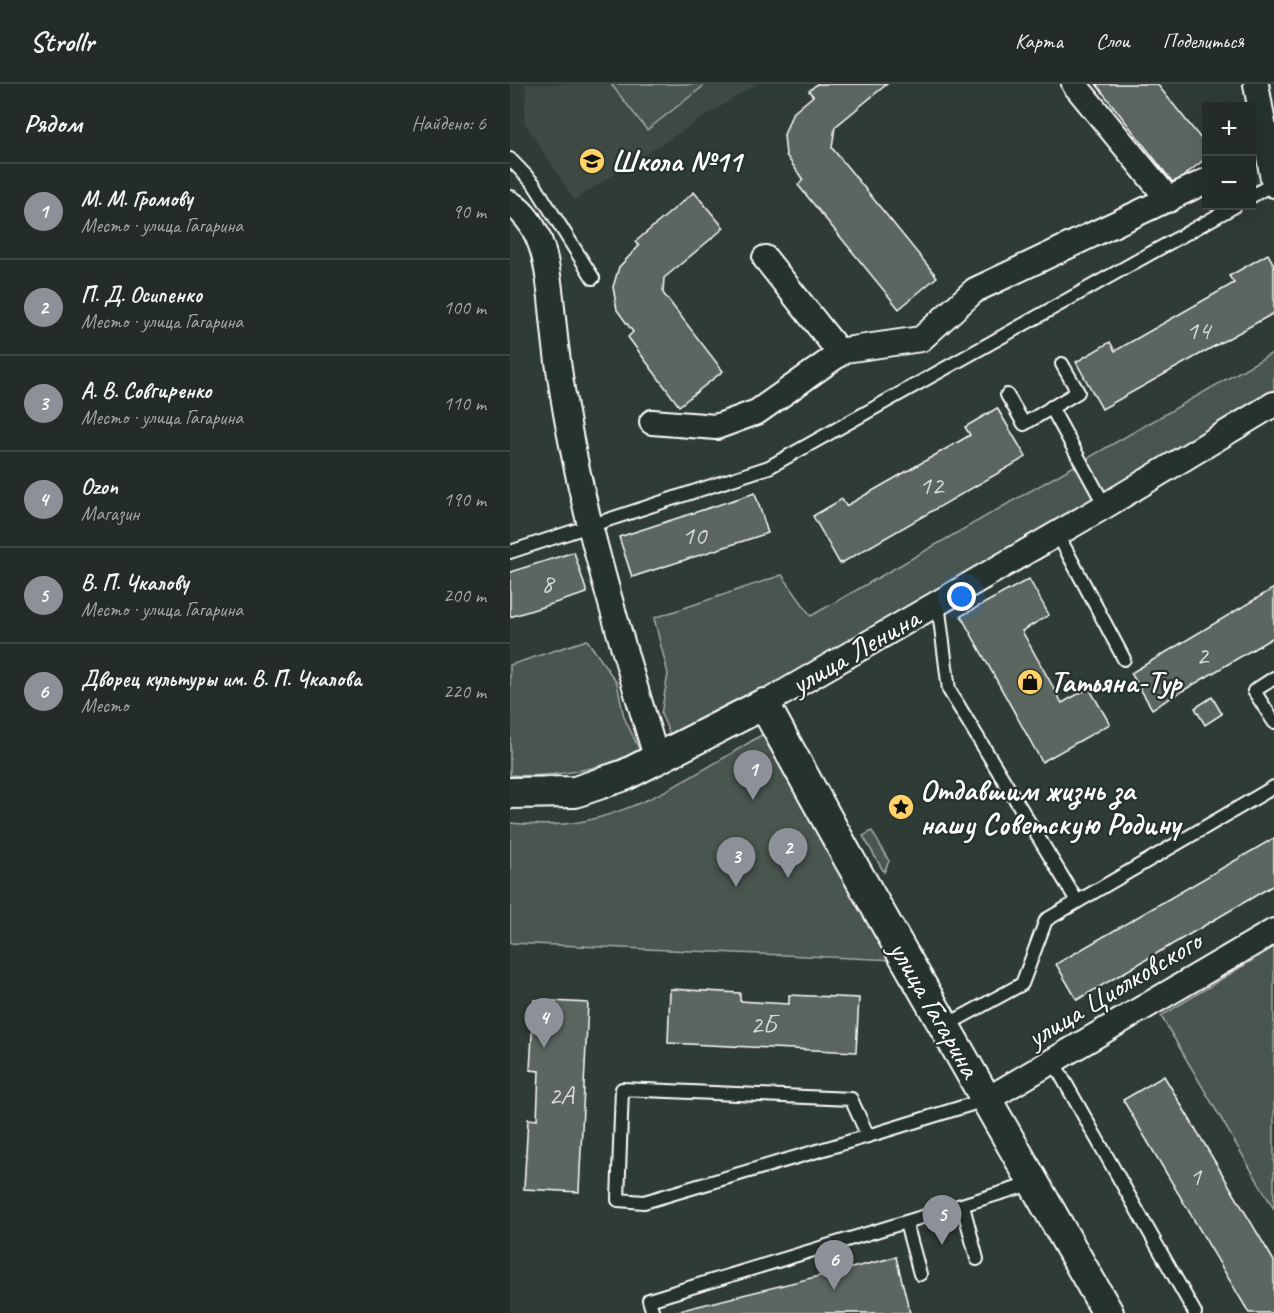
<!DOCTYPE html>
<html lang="ru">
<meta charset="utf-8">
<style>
:root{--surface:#232c28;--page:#2f3834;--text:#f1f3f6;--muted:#a3a7a8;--line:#404845;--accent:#8c9099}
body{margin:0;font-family:Caveat,sans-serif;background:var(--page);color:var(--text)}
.controls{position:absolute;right:18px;top:18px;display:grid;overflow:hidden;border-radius:0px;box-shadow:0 6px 24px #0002}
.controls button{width:54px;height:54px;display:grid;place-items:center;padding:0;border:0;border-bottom:2px solid var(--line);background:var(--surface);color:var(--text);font:30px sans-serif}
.you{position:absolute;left:452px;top:513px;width:21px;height:21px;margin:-15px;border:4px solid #fff;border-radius:50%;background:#1a73e8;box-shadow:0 0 0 9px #1a73e833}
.badge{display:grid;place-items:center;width:39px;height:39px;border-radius:50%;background:var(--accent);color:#fff;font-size:20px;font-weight:700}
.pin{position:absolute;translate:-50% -50px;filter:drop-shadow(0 2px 3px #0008)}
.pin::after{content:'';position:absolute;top:32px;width:21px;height:18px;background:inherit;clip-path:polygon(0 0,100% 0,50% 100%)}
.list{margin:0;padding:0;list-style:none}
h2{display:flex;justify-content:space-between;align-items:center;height:78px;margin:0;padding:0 24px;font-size:26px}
h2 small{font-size:20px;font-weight:400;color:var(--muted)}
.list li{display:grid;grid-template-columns:39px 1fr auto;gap:18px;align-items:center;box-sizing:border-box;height:96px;padding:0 24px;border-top:2px solid var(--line)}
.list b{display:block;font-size:22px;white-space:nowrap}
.list p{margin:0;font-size:20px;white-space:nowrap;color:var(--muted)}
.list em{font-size:20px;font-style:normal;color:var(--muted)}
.map{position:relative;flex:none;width:764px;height:1229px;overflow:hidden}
header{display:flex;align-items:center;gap:36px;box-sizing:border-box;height:84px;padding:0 30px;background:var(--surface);border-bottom:2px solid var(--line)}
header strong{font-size:28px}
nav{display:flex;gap:33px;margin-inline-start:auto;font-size:21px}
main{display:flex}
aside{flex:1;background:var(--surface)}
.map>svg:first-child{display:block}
</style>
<header>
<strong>Strollr</strong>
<nav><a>Карта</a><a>Слои</a><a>Поделиться</a></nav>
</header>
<main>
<aside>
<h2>Рядом<small>Найдено: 6</small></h2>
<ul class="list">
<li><span class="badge">1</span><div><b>М. М. Громову</b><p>Место · улица Гагарина</p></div><em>90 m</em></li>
<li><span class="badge">2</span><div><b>П. Д. Осипенко</b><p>Место · улица Гагарина</p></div><em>100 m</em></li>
<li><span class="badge">3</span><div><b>А. В. Совгиренко</b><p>Место · улица Гагарина</p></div><em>110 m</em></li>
<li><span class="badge">4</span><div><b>Ozon</b><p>Магазин</p></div><em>190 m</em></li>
<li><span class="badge">5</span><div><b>В. П. Чкалову</b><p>Место · улица Гагарина</p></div><em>200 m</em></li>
<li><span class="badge">6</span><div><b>Дворец культуры им. В. П. Чкалова</b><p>Место</p></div><em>220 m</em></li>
</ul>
</aside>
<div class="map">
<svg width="764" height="1229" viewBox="0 0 764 1229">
<rect width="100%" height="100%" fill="#2f3b35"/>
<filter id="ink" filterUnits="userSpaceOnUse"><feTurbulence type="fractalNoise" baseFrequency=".0167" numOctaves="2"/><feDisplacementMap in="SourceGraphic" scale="12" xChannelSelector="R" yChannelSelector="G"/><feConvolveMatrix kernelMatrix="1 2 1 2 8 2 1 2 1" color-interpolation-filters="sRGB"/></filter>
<g filter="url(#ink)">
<path fill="#3c4842" d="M16 0H246L64 116 14 38Z"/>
<g fill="#4a544f" stroke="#a4aaa7" stroke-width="1.5">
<path d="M101 0H196L137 46Z"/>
<path d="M764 268V307L250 612 161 653 151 630 158 590 144 534 272 491 301 532Z"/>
<path d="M77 556 107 599 114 633 130 667C88 686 46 694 0 691V581Z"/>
<path d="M260 646 385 876 0 859V739C23 741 47 742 69 738 136 726 202 680 260 646Z"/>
<path d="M362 747 379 777 374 788 353 752Z"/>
<path d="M764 863V1125L651 932Z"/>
</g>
<g fill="#5b6661" stroke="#fff" stroke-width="1.5">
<path d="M307 0H377L325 43 322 64 427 193 389 225 288 101 293 96 276 71 274 51 282 30 303 12 299 7Z"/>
<path d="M586 0H647L696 61V74L664 100Z"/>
<path d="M184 108 214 144 154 194 153 209 213 287 169 322 118 253 123 248 107 226 103 203 109 183 129 162 125 158Z"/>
<path d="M758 170 764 181V229L592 325 566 278 600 258 605 267 724 199 719 192Z"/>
<path d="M487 324 516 373 330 480 303 432 332 415 336 422 455 354 460 351 455 343Z"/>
<path d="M245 409 258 449 122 493 109 453Z"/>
<path d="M64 468 77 509 0 533V488Z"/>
<path d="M519 495 539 531 512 547 552 619 579 604 600 640 532 678 451 532Z"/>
<path d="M764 504V553L642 625 621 589Z"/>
<path d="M702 613 712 630 695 641 685 624Z"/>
<path d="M764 754V801L567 916 546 880Z"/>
<path d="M160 905 230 909V917L279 920V911L349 914 346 968 158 959Z"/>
<path d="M24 916 78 919 69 1108 14 1105 18 1035 27 1036 29 987 20 986Z"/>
<path d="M654 992 764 1177V1229H739L613 1016Z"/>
<path d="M386 1173 400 1229H168V1227Z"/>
</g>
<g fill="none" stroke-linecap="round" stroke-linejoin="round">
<g stroke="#fff" stroke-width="16">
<g id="service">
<path d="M0 75 24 100 83 194"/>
<path d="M742 112 764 99"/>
<path d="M497 311 514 340 568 308 552 280"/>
<path d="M541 323 595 422"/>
<path d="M547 449 614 575"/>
<path d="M0 468 259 383 725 122"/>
<path d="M428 519 439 606 567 817"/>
<path d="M764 594 744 607 764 638"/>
<path d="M435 942 512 900 536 836 764 703"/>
<path d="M543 977 685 1229"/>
<path d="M358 1052 134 1118 108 1116 112 1005 341 1015 358 1052 475 1016"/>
<path d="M453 1122 467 1175"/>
<path d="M396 1139 410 1190"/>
<path d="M143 1229 139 1216 524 1099"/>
</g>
</g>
<g stroke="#fff" stroke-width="28">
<g id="minor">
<path d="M564 0 659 116"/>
<path d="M746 0 764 101"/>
<path d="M0 119C37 142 39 195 43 234 57 385 104 532 147 676"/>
<path d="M255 174 330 269"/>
<path d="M142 338 206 343 247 328 335 266 411 255 465 206 696 97"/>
<path d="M254 620 595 422 764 320"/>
<path d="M476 1016 764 847"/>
</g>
</g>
<g stroke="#fff" stroke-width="34">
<path id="tertiary" d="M0 709 65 708 115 691 254 620 339 775 598 1229"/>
</g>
<use href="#service" stroke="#26332d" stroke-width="12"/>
<use href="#minor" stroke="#26332d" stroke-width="24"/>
<use href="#tertiary" stroke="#26332d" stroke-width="30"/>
</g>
</g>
<defs>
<g id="school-disc" transform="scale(1.35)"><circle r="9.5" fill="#ffd166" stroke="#26332d"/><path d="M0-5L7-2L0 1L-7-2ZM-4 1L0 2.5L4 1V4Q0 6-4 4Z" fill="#111"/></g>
<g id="shop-disc" transform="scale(1.35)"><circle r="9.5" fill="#ffd166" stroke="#26332d"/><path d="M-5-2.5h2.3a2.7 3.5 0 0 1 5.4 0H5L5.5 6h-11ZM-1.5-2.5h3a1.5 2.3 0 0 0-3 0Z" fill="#111"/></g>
<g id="sight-disc" transform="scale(1.35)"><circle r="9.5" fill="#ffd166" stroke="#26332d"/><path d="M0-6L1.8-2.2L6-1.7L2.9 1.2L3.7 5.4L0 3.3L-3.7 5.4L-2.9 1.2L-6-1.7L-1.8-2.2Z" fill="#111"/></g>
</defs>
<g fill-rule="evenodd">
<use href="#school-disc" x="82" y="77"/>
<use href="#shop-disc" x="520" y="598"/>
<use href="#sight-disc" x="391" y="723"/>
</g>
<g text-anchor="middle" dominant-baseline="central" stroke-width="4.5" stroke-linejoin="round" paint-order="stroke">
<g font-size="27" fill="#d6d9d8">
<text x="688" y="246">14</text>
<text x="421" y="401">12</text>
<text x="184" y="451">10</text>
<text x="37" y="499">8</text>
<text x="692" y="571">2</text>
<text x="253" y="940">2Б</text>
<text x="51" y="1011">2А</text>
<text x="685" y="1092">1</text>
</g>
<g font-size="30" font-weight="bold" fill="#fff" stroke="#26332d" text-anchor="start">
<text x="101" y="77">Школа №11</text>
<text x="540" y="598">Татьяна-Тур</text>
<text x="410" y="706">Отдавшим жизнь за<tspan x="410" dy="34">нашу Советскую Родину</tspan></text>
</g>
<g font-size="30" fill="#fff" stroke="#26332d">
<text transform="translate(345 567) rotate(-30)">улица Ленина</text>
<text transform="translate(604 905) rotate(-31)">улица Циолковского</text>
<text transform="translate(425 925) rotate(60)">улица Гагарина</text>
</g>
</g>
</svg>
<div class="controls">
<button>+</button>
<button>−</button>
</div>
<div class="you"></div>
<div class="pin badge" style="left:243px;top:716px">1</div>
<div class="pin badge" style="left:278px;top:794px">2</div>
<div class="pin badge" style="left:226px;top:803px">3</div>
<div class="pin badge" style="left:34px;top:964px">4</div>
<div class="pin badge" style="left:432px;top:1161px">5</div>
<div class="pin badge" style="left:324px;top:1206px">6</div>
</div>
</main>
